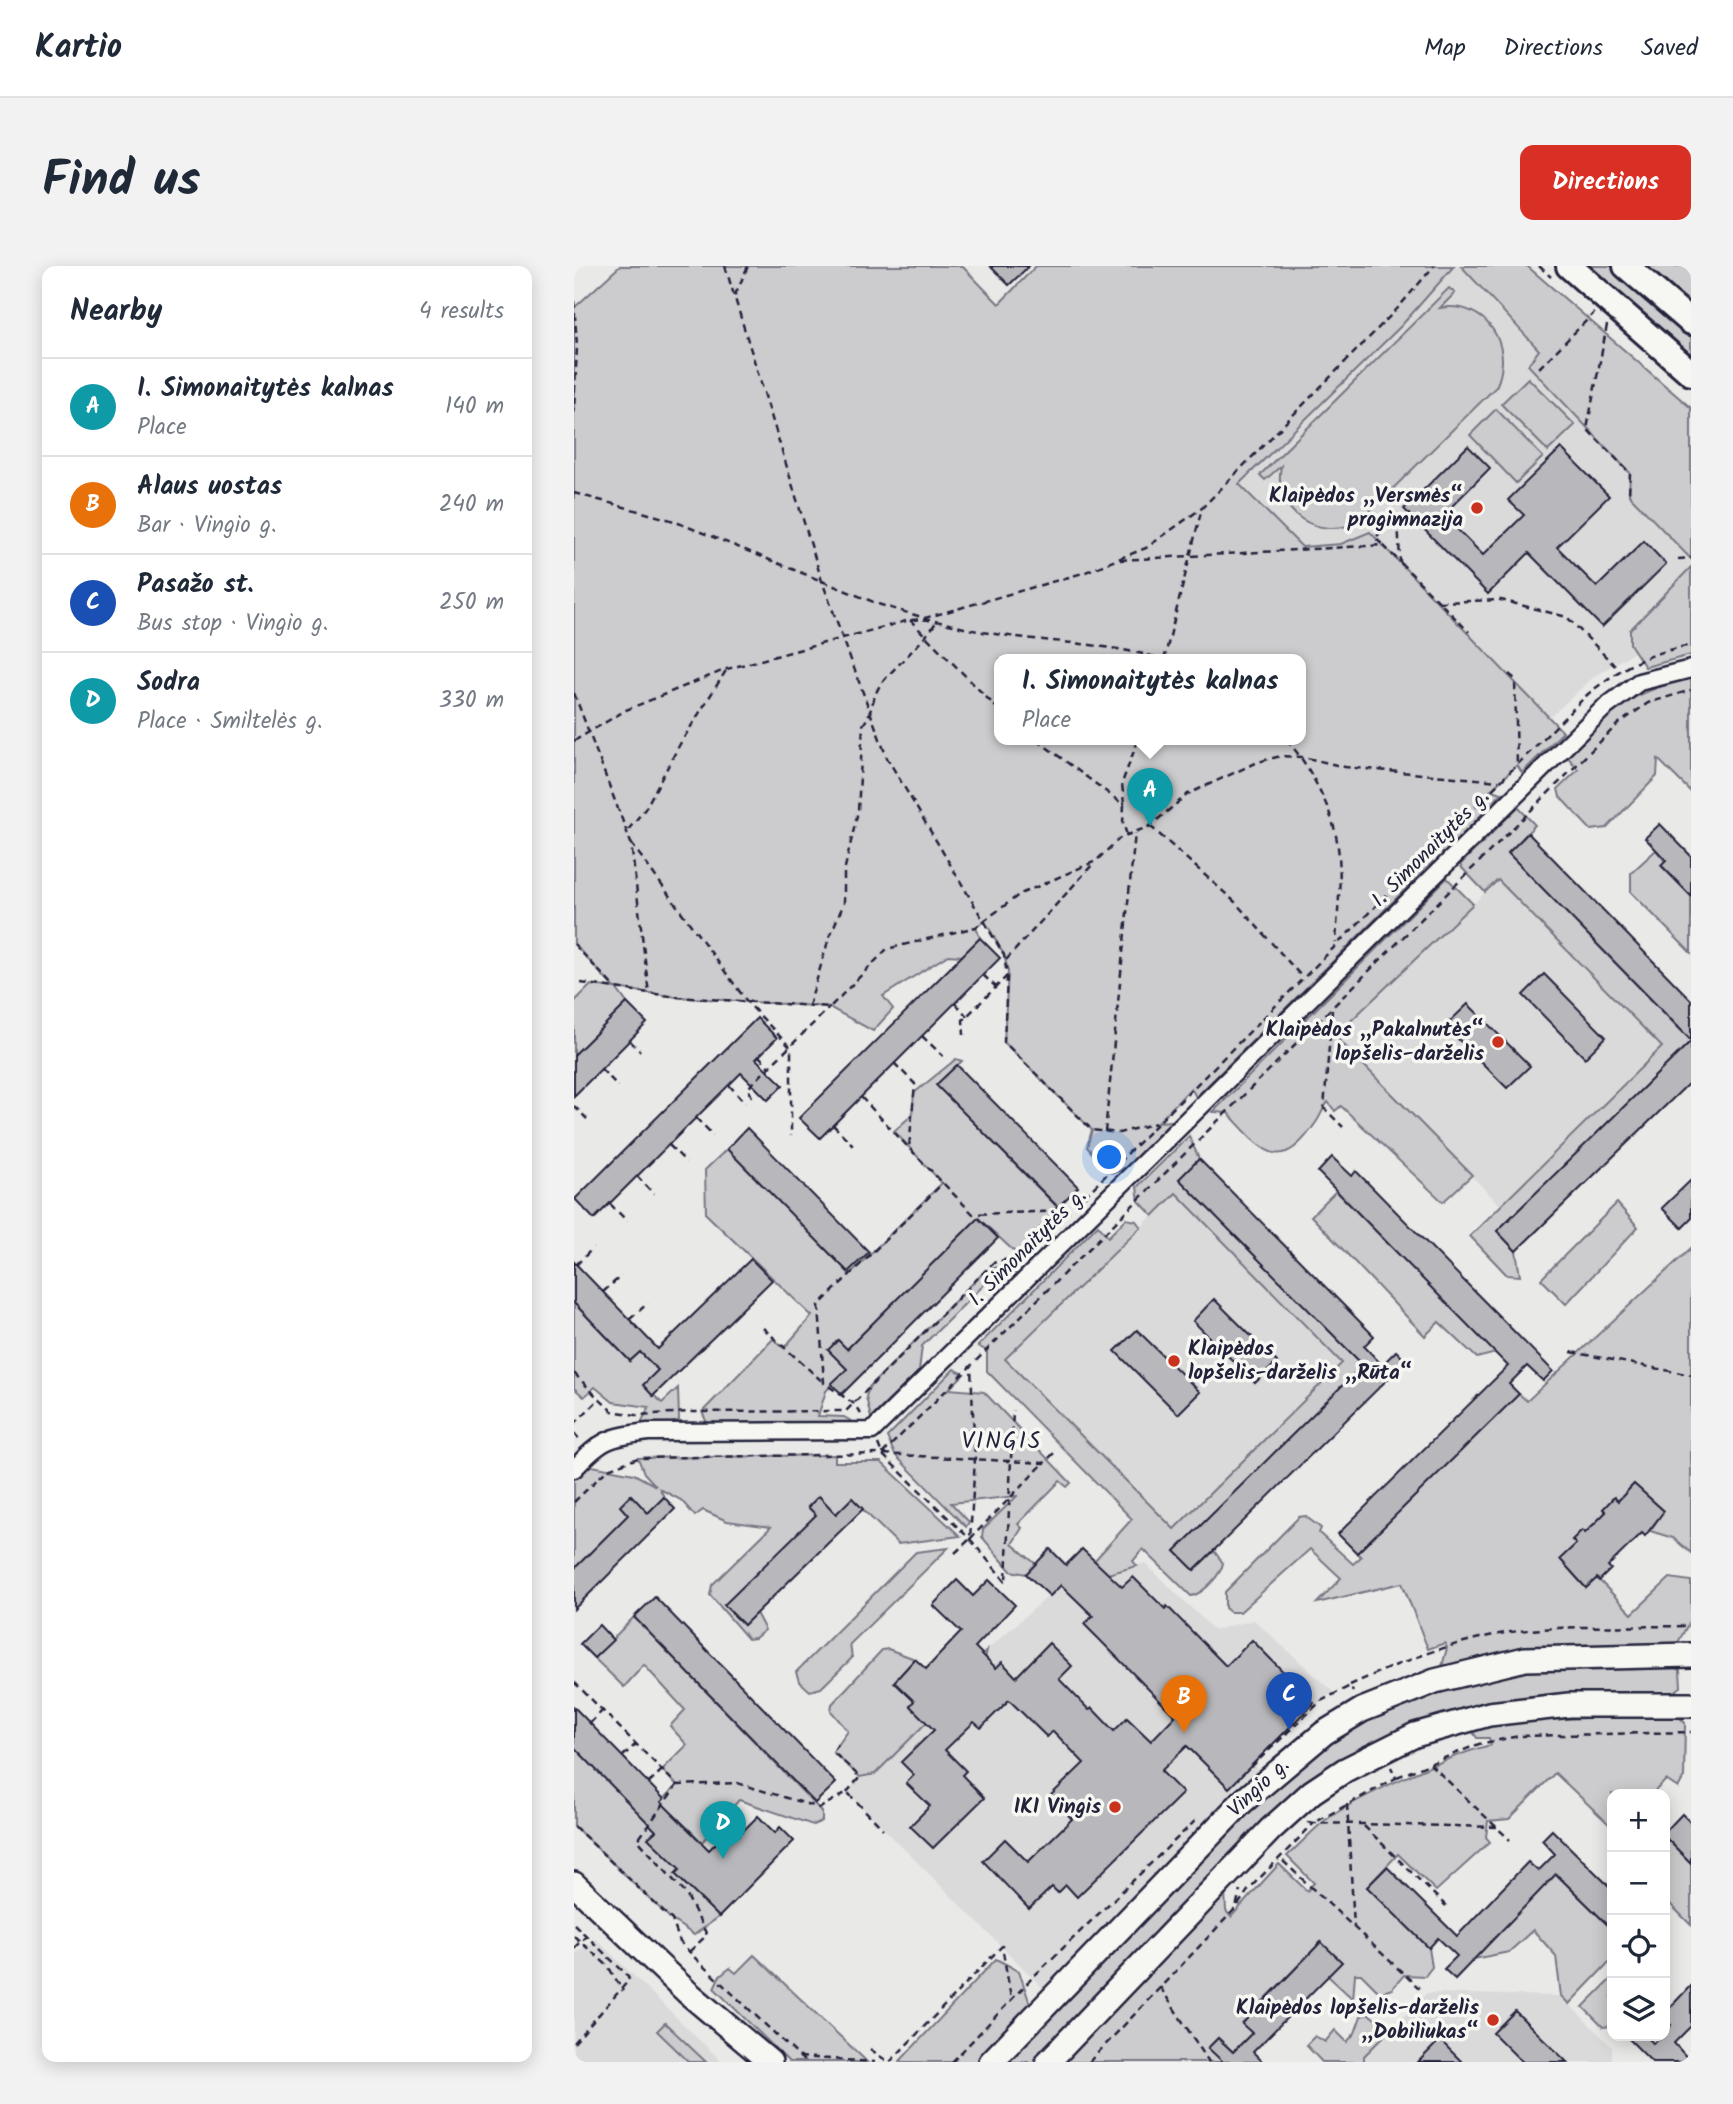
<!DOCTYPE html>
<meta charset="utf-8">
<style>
:root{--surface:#fff;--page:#f2f2f3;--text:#1f2937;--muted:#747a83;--line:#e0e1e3;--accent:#d93025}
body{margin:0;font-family:Kalam,sans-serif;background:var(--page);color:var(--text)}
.controls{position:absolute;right:21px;bottom:21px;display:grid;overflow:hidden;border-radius:14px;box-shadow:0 4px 18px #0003}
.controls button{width:63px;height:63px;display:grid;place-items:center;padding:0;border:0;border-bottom:2px solid var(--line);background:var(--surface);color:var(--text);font:35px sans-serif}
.you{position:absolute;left:536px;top:892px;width:24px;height:24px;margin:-18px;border:5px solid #fff;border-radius:50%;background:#1a73e8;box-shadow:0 0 0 10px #1a73e833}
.badge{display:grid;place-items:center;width:46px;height:46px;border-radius:50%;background:var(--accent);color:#fff;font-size:23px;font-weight:700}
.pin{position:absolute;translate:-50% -58px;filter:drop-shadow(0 2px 4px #0008)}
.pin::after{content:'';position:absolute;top:37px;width:24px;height:21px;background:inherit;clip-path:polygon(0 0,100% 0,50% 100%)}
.popup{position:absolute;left:420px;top:388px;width:312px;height:91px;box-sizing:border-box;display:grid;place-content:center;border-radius:14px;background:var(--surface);filter:drop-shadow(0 2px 5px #0005);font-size:23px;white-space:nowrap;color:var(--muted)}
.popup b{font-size:26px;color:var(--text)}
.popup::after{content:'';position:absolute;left:50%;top:100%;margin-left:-14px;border:14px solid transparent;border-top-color:var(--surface)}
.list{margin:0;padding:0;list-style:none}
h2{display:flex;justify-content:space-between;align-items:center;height:91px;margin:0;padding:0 28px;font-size:30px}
h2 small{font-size:23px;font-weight:400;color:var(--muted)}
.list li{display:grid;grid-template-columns:46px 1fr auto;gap:21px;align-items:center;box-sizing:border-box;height:98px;padding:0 28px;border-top:2px solid var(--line)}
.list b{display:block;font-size:26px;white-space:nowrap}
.list p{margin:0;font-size:23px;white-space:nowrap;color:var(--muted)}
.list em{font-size:23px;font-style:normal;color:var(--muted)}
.icon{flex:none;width:38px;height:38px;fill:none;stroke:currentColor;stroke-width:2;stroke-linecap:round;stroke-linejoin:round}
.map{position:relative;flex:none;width:1117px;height:1796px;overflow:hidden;border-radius:14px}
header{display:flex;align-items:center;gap:42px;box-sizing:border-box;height:98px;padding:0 35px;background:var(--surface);border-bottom:2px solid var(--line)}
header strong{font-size:33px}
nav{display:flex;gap:38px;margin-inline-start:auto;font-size:24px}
.intro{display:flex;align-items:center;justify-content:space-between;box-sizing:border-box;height:168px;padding:0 42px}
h1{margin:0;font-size:49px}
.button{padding:18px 32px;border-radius:14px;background:var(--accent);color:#fff;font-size:24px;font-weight:700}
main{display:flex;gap:42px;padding:0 42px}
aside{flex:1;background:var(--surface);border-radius:14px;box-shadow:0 4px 18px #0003}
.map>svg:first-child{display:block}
</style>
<header>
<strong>Kartio</strong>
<nav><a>Map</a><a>Directions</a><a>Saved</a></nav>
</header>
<div class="intro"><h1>Find us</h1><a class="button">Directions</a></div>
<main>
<aside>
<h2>Nearby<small>4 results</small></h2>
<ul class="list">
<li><span class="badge" style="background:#0f9aa8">A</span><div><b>I. Simonaitytės kalnas</b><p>Place</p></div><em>140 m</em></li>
<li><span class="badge" style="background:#e8710a">B</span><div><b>Alaus uostas</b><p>Bar · Vingio g.</p></div><em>240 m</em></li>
<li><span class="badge" style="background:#1a4fb4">C</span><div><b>Pasažo st.</b><p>Bus stop · Vingio g.</p></div><em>250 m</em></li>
<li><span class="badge" style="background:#0f9aa8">D</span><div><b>Sodra</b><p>Place · Smiltelės g.</p></div><em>330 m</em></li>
</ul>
</aside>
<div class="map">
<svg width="1117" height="1796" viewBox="0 0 1117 1796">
<rect width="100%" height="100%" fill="#e9e9e7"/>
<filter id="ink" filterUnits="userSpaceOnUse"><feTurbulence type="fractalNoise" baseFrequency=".0143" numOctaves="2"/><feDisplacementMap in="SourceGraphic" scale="14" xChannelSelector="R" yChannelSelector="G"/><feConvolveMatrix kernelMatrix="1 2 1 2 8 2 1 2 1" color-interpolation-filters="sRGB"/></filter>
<g filter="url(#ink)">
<g fill="#dadada">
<path d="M880 0H953L1117 142V368L1069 381 1022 409 975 452 797 267 767 278 728 281 665 218 827 60Z"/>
<path d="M924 614 1088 781 926 939 761 770Z"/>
<path d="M602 927 769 1096 600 1263 431 1093Z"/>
<path d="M571 1297 640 1364 680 1354 760 1427 747 1435 683 1495 682 1510 474 1719 472 1725 273 1526 286 1511 301 1508 347 1451 336 1440 340 1436 320 1416 341 1393 352 1403 386 1367 408 1388 487 1319 506 1337 534 1308Z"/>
<path d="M22 1673 148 1796H0V1688Z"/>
<path d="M853 1727 987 1730 1038 1781V1796H790V1790Z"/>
</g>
<g fill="#ccccce" stroke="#777784" stroke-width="2" fill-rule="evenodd">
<path d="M46 0H388L425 38 462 0H880L827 60 665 218 728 281 767 278 796 266 989 466 948 507 943 499 917 524 928 527 869 589 861 577 847 593 859 596 622 831 617 822 584 856 598 855 553 901 540 907 534 906 513 881 518 864 430 776 434 705 430 689 411 655 402 661 406 672 388 690 374 689 309 730 319 743 299 765 255 741 103 731 42 722 53 737 0 789V736L17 719 40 722 0 678V42ZM426 394H726V474H426Z"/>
<path d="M887 0H953L1117 142V293L1055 229 1056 207 954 99 965 84Z"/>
<path d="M1009 0H1039L1117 68V94Z"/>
<path d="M1066 0H1117V45Z"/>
<path d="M875 22 881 27 866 42C913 34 941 81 922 121L785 256C744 275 698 247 707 200L691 214 686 209Z"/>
<path d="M954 112 1001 159 974 185 927 138Z"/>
<path d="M922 143 969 191 942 217 896 169Z"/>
<path d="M1117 301V389L1071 401 1056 378V364Z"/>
<path d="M1117 412V526L1084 493 1083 510 1033 562 1017 564 986 531 984 523 1004 504 994 491C1040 443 1050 428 1117 412Z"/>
<path d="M944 541 961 559 934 587 1117 775 923 965 942 985 946 1010 933 1009 896 970 1088 781 924 614 911 626 888 602 886 599Z"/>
<path d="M1082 584 1091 595 1087 600 1117 630V687L1057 626V607Z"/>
<path d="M873 612 899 638 761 770 898 909 869 936 767 840 761 845 754 836C749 842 747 849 743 855 705 912 689 884 654 847L639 846Z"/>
<path d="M382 793 388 795 363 819 483 941 447 985 442 987 404 952 273 1083 254 1084 273 1103 252 1125 244 1150 270 1151 282 1158 133 1157 128 1146 199 1073 210 1082 238 1050 132 948 131 904 153 883 276 1008 368 917 320 865 338 849 340 827Z"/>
<path d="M615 870 625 893 605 913 789 1099 601 1285 620 1304 640 1285 649 1297C647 1309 629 1328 617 1330L569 1283 559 1295 563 1300 534 1308 520 1295 558 1253 413 1105V1085L404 1080 524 959 534 971 552 953 562 955 567 961 431 1093 600 1263 768 1097 602 927 579 950 565 935 563 921Z"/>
<path d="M762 925 922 1087 903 1092 865 1056 851 1070 737 950Z"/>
<path d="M1043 937 1064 961 992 1038 967 1013Z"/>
<path d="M1117 982V1287L1099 1272 1076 1265 1090 1245 1060 1218 1044 1235 1040 1232 1029 1243 1032 1246 1011 1267 998 1274 1002 1278 986 1293 1012 1322 1023 1312 1058 1348 1096 1312 1117 1315V1353L1103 1378 962 1381 867 1404 873 1382 871 1377 854 1383 828 1317 743 1337 767 1312 736 1283 666 1346H656L651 1342V1326L725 1251 731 1250 747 1262 745 1267 779 1298 787 1291 783 1287 945 1128 953 1135Z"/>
<path d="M433 998 444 1010 421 1008 348 1080 345 1105 297 1152 292 1131 295 1121 411 1005Z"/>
<path d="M0 1037 56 1095 66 1086 84 1104 69 1119 88 1137 104 1122 105 1154 100 1157H67L75 1141 39 1136 21 1121 10 1131 0 1122Z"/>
<path d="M380 1103 390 1108 375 1123 410 1126 497 1217 493 1221 486 1215 444 1258 448 1262 438 1278 462 1298 452 1308 437 1305 408 1271 409 1263 443 1230 377 1237 395 1256 392 1261 321 1189 313 1171Z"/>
<path d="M261 1189V1196H307L386 1270 324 1278 278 1233 262 1248 245 1230 234 1241 242 1249 151 1340 170 1359 182 1347 191 1364 181 1372 174 1373 136 1329 138 1319 197 1261 153 1255 129 1244 121 1250 107 1234 86 1223 90 1231 74 1247 57 1230 54 1249 0 1303V1213L13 1199 60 1208 82 1220 70 1207 64 1192Z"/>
<path d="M374 1282 276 1378 278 1392 247 1422 236 1425 225 1415 222 1406 342 1286Z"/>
<path d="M60 1351 248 1546V1555L239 1559 165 1534 128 1576 99 1548 75 1572 106 1603 101 1608 145 1651 120 1669 98 1654 0 1560V1481L70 1552 103 1519 88 1504 113 1479 96 1460 111 1444 70 1399 50 1421 20 1392Z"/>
<path d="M314 1383 341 1393 320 1416 340 1435 336 1440 347 1451 413 1384 410 1398 353 1456 301 1508 286 1511 259 1486 274 1465 257 1445 258 1438 308 1384Z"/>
<path d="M1097 1399 1106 1404 1107 1421 1096 1428C1053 1429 1009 1427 967 1431 896 1437 818 1460 759 1499L461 1796H432L675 1541 748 1479 797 1451 883 1418 949 1402Z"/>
<path d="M1102 1448 1111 1457 1110 1511 1104 1522 1092 1514 1078 1528H1038V1561L981 1507 935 1553 914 1555 912 1571 916 1576 862 1625 824 1588 793 1621 855 1682 858 1701 851 1710 830 1709 818 1723 806 1727 787 1708H781L779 1733 754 1710 747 1676 668 1757 678 1767 659 1786 644 1772 635 1781 649 1796H488L651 1625 652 1645 657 1651 705 1598 733 1625 740 1617 713 1590C725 1579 736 1567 749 1556 780 1532 878 1488 917 1479L915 1472H903L896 1462 926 1456Z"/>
<path d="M1091 1571 1117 1597V1659L1091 1633Z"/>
<path d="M982 1608 1038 1663V1693L995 1738 987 1730 982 1690 959 1664 935 1686 900 1693Z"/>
<path d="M180 1689 288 1791 293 1796H215L140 1722 145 1711 156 1702 162 1707Z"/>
<path d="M422 1693 445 1705 456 1738 454 1743 405 1796H325Z"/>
<path d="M1038 1712V1760L1029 1761 1009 1741Z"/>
<path d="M795 1748 815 1765 790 1790V1796H748L732 1779 741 1770 751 1776 761 1764 773 1776 781 1767 787 1750Z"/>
<path d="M91 1757 132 1796H115L83 1765Z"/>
</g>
<g fill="#b8b8bc" stroke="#22223b" stroke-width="2">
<path d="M416 0H455L435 19Z"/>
<path d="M894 180 916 202 869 249 909 289 950 249 934 234 987 182 1035 230 983 281 1023 321 1070 275 1092 298 1028 361 955 287 914 328 830 243Z"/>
<path d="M1086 558 1117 590V630L1087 599 1092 594 1071 572Z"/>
<path d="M954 567 1117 734V774L934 587Z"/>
<path d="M406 672 426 692 246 872 225 852Z"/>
<path d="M970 708 1032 771 1011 792 949 729Z"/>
<path d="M53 737 73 757 0 830V789Z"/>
<path d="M894 738 956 800 933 822 871 760Z"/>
<path d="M183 752 203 772 182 793 209 819 194 834 167 807 20 953 1 933Z"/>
<path d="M1117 775V815L942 985 923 965Z"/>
<path d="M383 799 504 921 484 941 362 819Z"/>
<path d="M173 862 295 986 274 1006 153 883Z"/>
<path d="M758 891 778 910 782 905 979 1105 969 1115 953 1100 935 1118 945 1128 783 1287 764 1268 934 1100 744 906Z"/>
<path d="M625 893 800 1070 790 1080 808 1099 822 1085 832 1095 620 1304 601 1285 789 1099 605 913Z"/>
<path d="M1117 914V953L1108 962 1088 942Z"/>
<path d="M404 952 424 972 268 1128 257 1118 273 1103 254 1084 264 1074 273 1083Z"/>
<path d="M177 993 198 1014 79 1130 69 1119 84 1104 66 1086 56 1095 0 1037V996L84 1083Z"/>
<path d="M640 1033 703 1096 681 1117 619 1055Z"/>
<path d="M563 1064 626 1126 604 1148 541 1085Z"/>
<path d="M1060 1218 1090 1245 1071 1270 1068 1267 1034 1300 1037 1303 1025 1315 1023 1312 1012 1322 986 1293 1002 1278 998 1274 1008 1264 1011 1267 1032 1246 1029 1243 1040 1231 1044 1235Z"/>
<path d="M57 1229 74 1247 90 1231 101 1243 0 1343V1303L54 1249 46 1240Z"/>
<path d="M245 1230 262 1248 278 1232 289 1243 170 1359 150 1339 242 1249 234 1241Z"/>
<path d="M476 1283 492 1299 508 1283 548 1321 559 1311 591 1343 593 1340 652 1400 678 1374 740 1437 655 1522 613 1480 587 1505 609 1527 503 1631 492 1619 484 1627 478 1621 455 1643 409 1595 431 1573 454 1596 498 1553 476 1530 510 1497 479 1465 473 1471 435 1434 407 1462 400 1456 371 1484 392 1505 388 1509 410 1532 359 1582 336 1560 356 1540 332 1517 340 1509 327 1496 360 1464 336 1440 340 1435 320 1416 341 1393 352 1403 387 1366 359 1339 383 1314 399 1330 415 1314 441 1339 401 1381 422 1402 428 1396 442 1411 475 1377 498 1400 485 1413 515 1444 518 1442 540 1465 553 1452 577 1475 601 1450 510 1358 519 1350 487 1319 476 1330 452 1308Z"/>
<path d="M81 1331 262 1517 241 1537 60 1351Z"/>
<path d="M25 1359 39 1374 20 1392 6 1378Z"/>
<path d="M0 1441 90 1533 87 1536 135 1584 157 1562 164 1570 184 1550 201 1567 206 1561 220 1575 145 1651 101 1608 106 1603 74 1572 82 1565 0 1481Z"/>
<path d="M1108 1548 1117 1557V1597L1091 1571V1566Z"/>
<path d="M978 1564 1038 1623V1663L982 1608 881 1713 870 1703 883 1690 864 1672 855 1682 793 1621 813 1601 883 1670 954 1596 964 1605 981 1588 968 1574Z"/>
<path d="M747 1676 768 1696 679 1786 689 1796H649L634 1782 644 1772 659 1786 678 1767 668 1758Z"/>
<path d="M1117 1719V1760L1100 1777 1117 1796H1078L1052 1770H1072L1079 1777 1091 1770 1097 1759 1091 1753V1747Z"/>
<path d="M941 1745 993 1796H949L942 1790 919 1767Z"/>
<path d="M866 1774 888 1796H844Z"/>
</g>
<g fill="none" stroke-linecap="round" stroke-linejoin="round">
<g stroke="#22223b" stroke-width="21">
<path id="street" d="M0 1203C27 1174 34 1171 74 1166L298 1165 1029 443 1065 416 1117 403"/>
</g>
<g stroke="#22223b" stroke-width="28">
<g id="secondary">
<path d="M0 1618 113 1726 196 1796"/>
<path d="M417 1796 668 1536 750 1467 788 1444 861 1415 951 1393 1117 1389"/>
<path d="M474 1796 697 1563 738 1526 771 1504 841 1469 915 1448 995 1439H1117"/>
</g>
</g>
<g stroke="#22223b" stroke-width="30">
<g id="primary">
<path d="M995 0 1117 107"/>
<path d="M1052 0 1117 56"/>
</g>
</g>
<g stroke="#22223b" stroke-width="2.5" stroke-dasharray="7 5" stroke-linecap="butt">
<path d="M151 0 248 315 313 492 430 689 433 710 389 754 390 769"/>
<path d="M965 0 977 11"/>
<path d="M161 29 174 0"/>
<path d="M0 35 3 80 0 145"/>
<path d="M1033 59 1013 163 1056 207 1055 229"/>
<path d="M965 102 1020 47"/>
<path d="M0 227 97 254 307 339 351 352 509 307 572 282 628 242 823 43 860 0"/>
<path d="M808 278 801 272 824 249 826 297"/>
<path d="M1104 293 1117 292"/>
<path d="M546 294 809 279 895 366"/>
<path d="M865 336 927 334 993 351 1044 403"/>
<path d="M336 354 426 445"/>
<path d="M590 394 628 242"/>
<path d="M935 408 941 413 943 499"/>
<path d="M0 427 57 577 75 728"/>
<path d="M463 474 550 539 549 557 553 569"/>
<path d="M712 474C727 489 735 504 745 523 774 580 765 616 762 677"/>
<path d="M0 475 52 444 153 403 336 354C360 351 381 361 404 365 467 377 529 375 591 394"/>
<path d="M550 538 548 517 564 474"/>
<path d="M576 560 661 636 728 711"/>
<path d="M54 564 71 543 106 478 153 403"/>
<path d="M57 577 174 737 217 782V870"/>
<path d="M0 678 41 722"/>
<path d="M432 694 519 598"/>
<path d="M409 709 422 721"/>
<path d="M433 710 430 776 518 864 545 867 582 857"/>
<path d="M7 717 103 731 256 741 313 683 402 661 446 628 522 595 546 572 576 560 614 528 684 496 707 490 729 491 771 501 925 515"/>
<path d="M381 737 393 750"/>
<path d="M235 740 255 672 270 637V606L284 545 289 459C299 446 298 430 307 418 325 396 347 379 363 355"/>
<path d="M758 744 750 842 769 861"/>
<path d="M348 770 369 790"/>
<path d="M56 775 66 785"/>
<path d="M185 790 196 802"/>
<path d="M320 797 341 818 335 882 399 948 496 945"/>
<path d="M27 803 44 820"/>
<path d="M155 819 171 837"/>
<path d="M178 831 174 822 256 741"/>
<path d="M287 831 335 882"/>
<path d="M0 840 13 853"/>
<path d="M122 852 139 869"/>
<path d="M259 859 279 879"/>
<path d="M531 866 561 567"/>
<path d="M95 879 112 896"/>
<path d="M63 910 80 928"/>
<path d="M36 938 53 955"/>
<path d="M502 939 1014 428C1049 400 1072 388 1117 379"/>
<path d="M2 999 19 982"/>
<path d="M29 1026 47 1010"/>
<path d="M56 1053 74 1037"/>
<path d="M189 1062 250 1117"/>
<path d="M997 1086 1117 1109"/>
<path d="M0 1107 25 1133"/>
<path d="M287 1148 279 1137 250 1117 245 1039 369 917"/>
<path d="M0 1158 25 1133 38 1145 62 1149 116 1146 272 1145 419 997 453 988"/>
<path d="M0 1167 7 1175"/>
<path d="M304 1178 308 1188 470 1197 481 1186"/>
<path d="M309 1189 396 1273 470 1197"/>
<path d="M0 1236 34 1203 64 1192 308 1188 1044 458 1074 437 1117 424"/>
<path d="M396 1273 432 1316 439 1144"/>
<path d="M381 1287 396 1273 401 1193 397 1101"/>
<path d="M0 1416 103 1519 64 1574 112 1628 133 1669 115 1686"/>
<path d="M776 1419C829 1395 887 1372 945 1365 1001 1359 1060 1361 1117 1360"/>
<path d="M16 1457 29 1444"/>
<path d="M264 1478 259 1486 286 1511 273 1526"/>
<path d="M49 1490 62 1478"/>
<path d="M856 1498 936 1574"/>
<path d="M677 1501 747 1435 776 1420 779 1426"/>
<path d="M823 1511 905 1478 945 1470 1117 1466"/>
<path d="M75 1517 88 1504"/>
<path d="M103 1519 163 1517 246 1542 273 1526 309 1563"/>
<path d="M773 1538 780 1660"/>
<path d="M733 1556 740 1557 822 1512 817 1501"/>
<path d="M0 1560 98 1654 106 1676 126 1697 231 1796"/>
<path d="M790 1560 872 1640"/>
<path d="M709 1595 846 1723"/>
<path d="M664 1639 675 1623 740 1557 923 1561"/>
<path d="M0 1658 54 1710 55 1714 0 1777"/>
<path d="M0 1670 34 1700 49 1725"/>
<path d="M0 1682 12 1670"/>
<path d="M586 1721 635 1796"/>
<path d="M296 1783 314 1796"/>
<path d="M225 1791 301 1796"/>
<path d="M316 1796 428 1680 437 1732"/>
<path d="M378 1796 459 1711 624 1552"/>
<path d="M515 1796 662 1642 666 1624"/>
</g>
<use href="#street" stroke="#f6f6f2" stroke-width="16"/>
<use href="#secondary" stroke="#f6f6f2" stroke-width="23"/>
<use href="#primary" stroke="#f6f6f2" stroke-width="24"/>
</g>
</g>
<g fill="#c8321e" stroke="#f6f6f2" stroke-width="2.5">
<circle cx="903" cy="242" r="7"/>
<circle cx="924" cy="776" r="7"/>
<circle cx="600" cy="1095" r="7"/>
<circle cx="541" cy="1541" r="7"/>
<circle cx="919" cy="1754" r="7"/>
</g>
<g text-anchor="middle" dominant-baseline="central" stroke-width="7" stroke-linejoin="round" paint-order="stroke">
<g font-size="21" font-weight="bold" fill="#22223b" stroke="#f6f6f2" text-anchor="end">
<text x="889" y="230">Klaipėdos „Versmės“<tspan x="889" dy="24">progimnazija</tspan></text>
<text x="910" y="764">Klaipėdos „Pakalnutės“<tspan x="910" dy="24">lopšelis-darželis</tspan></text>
<text x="614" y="1083" text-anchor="start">Klaipėdos<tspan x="614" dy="24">lopšelis-darželis „Rūta“</tspan></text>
<text x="527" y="1541">IKI Vingis</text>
<text x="905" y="1742">Klaipėdos lopšelis-darželis<tspan x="905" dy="24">„Dobiliukas“</tspan></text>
</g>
<g font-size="21" fill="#22223b" stroke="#f6f6f2">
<text transform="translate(857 583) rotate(-45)">I. Simonaitytės g.</text>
<text transform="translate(454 982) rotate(-45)">I. Simonaitytės g.</text>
<text transform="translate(685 1522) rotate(-43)">Vingio g.</text>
</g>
<g font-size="23" letter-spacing="2" fill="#22223b" stroke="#f6f6f2">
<text x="428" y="1176">VINGIS</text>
</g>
</g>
</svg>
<div class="controls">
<button>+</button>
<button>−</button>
<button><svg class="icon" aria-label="locate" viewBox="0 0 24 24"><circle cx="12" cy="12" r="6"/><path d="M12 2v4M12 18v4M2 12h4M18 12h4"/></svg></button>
<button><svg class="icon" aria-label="layers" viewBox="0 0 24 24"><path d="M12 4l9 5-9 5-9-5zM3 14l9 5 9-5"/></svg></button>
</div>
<div class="you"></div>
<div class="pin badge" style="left:576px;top:560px;background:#0f9aa8">A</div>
<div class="popup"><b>I. Simonaitytės kalnas</b>Place</div>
<div class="pin badge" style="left:610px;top:1467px;background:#e8710a">B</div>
<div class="pin badge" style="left:715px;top:1464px;background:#1a4fb4">C</div>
<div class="pin badge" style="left:149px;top:1593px;background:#0f9aa8">D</div>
</div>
</main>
